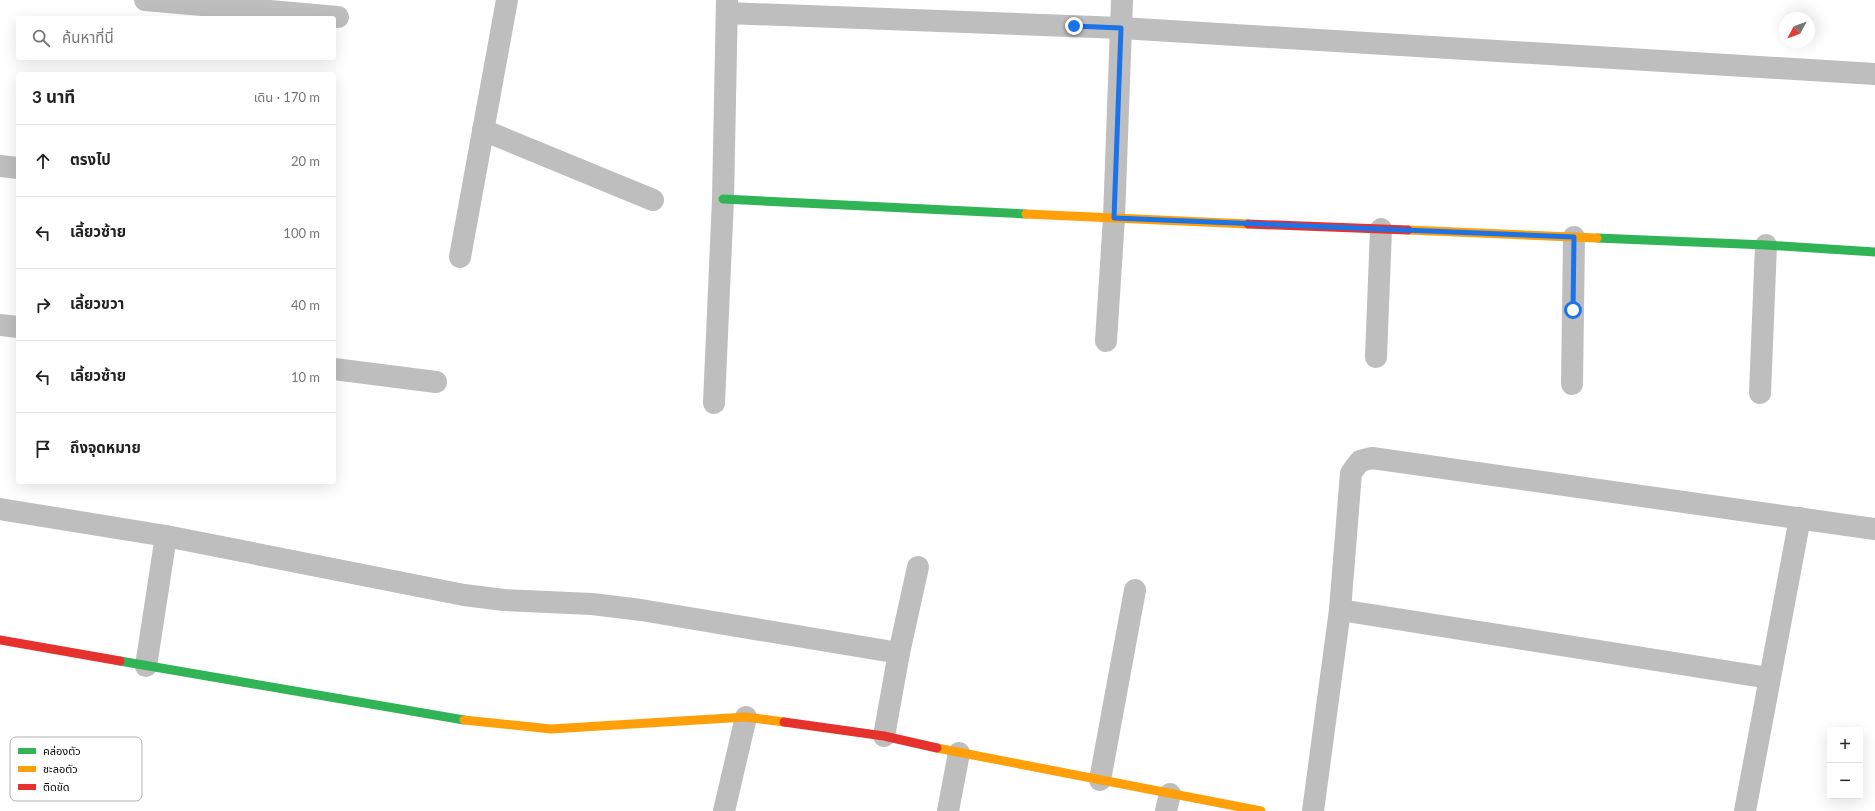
<!DOCTYPE html>
<html lang="th">
<meta charset="utf-8">
<style>
:root{--surface:#fff;--page:#f2f2f2;--text:#222;--muted:#767676;--line:#e0e0e0}
body{margin:0;font-family:Lato,"Noto Sans Thai",sans-serif;background:var(--page);color:var(--text)}
.controls{position:absolute;right:12px;bottom:12px;display:grid;overflow:hidden;border-radius:4px;box-shadow:0 4px 16px #0002}
.controls button{width:36px;height:36px;display:grid;place-items:center;padding:0;border:0;border-bottom:1px solid var(--line);background:var(--surface);color:var(--text);font:20px sans-serif}
.compass{position:absolute;left:1779px;top:12px;width:36px;height:36px;border-radius:50%;background:var(--surface);box-shadow:0 4px 16px #0002;rotate:229deg}
.stop{position:absolute;width:12px;height:12px;margin:-9px;border:3px solid #1a73e8;border-radius:50%;background:#fff}
.stop.end{background:#1a73e8;border-color:#fff;box-shadow:0 1px 4px #0008}
.list{margin:0;padding:0;list-style:none}
h2{display:flex;justify-content:space-between;align-items:center;height:52px;margin:0;padding:0 16px;font-size:17px}
h2 small{font-size:13px;font-weight:400;color:var(--muted)}
.list li{display:grid;grid-template-columns:26px 1fr auto;gap:12px;align-items:center;box-sizing:border-box;height:72px;padding:0 16px;border-top:1px solid var(--line)}
.list b{display:block;font-size:15px;white-space:nowrap}
.list em{font-size:13px;font-style:normal;color:var(--muted)}
.icon{flex:none;width:22px;height:22px;fill:none;stroke:currentColor;stroke-width:2;stroke-linecap:round;stroke-linejoin:round}
.map{position:relative;flex:none;width:1875px;height:811px;overflow:hidden}
.search{position:absolute;background:var(--surface);box-shadow:0 4px 16px #0002;left:16px;top:16px;width:320px;height:44px;display:flex;align-items:center;gap:10px;box-sizing:border-box;padding:0 14px;border-radius:4px;color:var(--muted);font-size:15px}
.panel{position:absolute;background:var(--surface);box-shadow:0 4px 16px #0002;left:16px;top:72px;width:320px;height:412px;border-radius:4px}
.map>svg:first-child{display:block}
</style>
<div class="map">
<svg width="1875" height="811" viewBox="0 0 1875 811">
<rect width="100%" height="100%" fill="#fff"/>
<g fill="none" stroke-linecap="round" stroke-linejoin="round">
<g stroke="#bebebe" stroke-width="22">
<path d="M145 0 338 17"/>
<path d="M727 13 1121 28 1875 74"/>
<path d="M483 130 653 200"/>
<path d="M0 166 18 168"/>
<path d="M460 257 507 0"/>
<path d="M0 325 18 327"/>
<path d="M1106 341 1114 218 1122 0"/>
<path d="M1376 357 1381 229"/>
<path d="M334 369 436 382"/>
<path d="M1572 384 1574 237"/>
<path d="M1760 393 1766 245"/>
<path d="M714 403 723 199 727 0"/>
<path d="M0 509 166 536 464 595 504 600 592 604 641 610 899 653 884 736"/>
<path d="M1340 610 1769 678"/>
<path d="M899 653 918 567"/>
<path d="M146 666 166 536"/>
<path d="M1100 780 1135 590"/>
<path d="M724 811 746 717"/>
<path d="M948 811 959 753"/>
<path d="M1166 811 1170 794"/>
<path d="M1313 811 1340 610 1351 473 1360 461 1372 458 1875 529"/>
<path d="M1745 811 1800 518"/>
</g>
<g stroke="#30b455" stroke-width="9">
<path d="M723 199 1026 214"/>
<path d="M1597 238 1766 245 1875 252"/>
<path d="M120 661 464 720"/>
</g>
<g stroke="#ff9f0a" stroke-width="9">
<path d="M1026 214 1248 224"/>
<path d="M1408 230 1597 238"/>
<path d="M464 720 551 729 746 717 784 722"/>
<path d="M937 748 1261 811"/>
</g>
<g stroke="#e5322d" stroke-width="9">
<path d="M1248 224 1408 230"/>
<path d="M0 640 120 661"/>
<path d="M784 722 884 736 937 748"/>
</g>
</g>
<g fill="none" stroke-linecap="round" stroke-linejoin="round">
<path stroke="#1a73e8" stroke-width="5" d="M1074 26 1121 28 1114 218 1574 237 1573 310"/>
</g>
<rect x="10" y="737" width="132" height="64" rx="6" fill="#fff" stroke="#b2b2b2" stroke-width="1"/>
<rect x="18" y="748" width="18" height="6" fill="#30b455"/>
<rect x="18" y="766" width="18" height="6" fill="#ff9f0a"/>
<rect x="18" y="784" width="18" height="6" fill="#e5322d"/>
<g font-size="11" fill="#000">
<text x="43" y="755">คล่องตัว</text>
<text x="43" y="773">ชะลอตัว</text>
<text x="43" y="791">ติดขัด</text>
</g>
</svg>
<div class="controls">
<button>+</button>
<button>−</button>
</div>
<svg class="compass" viewBox="-18 -18 36 36"><path d="M0-13l5 13h-10z" fill="#e53935"/><path d="M0 13l5-13h-10z" fill="#767676"/></svg>
<div class="stop" style="left:1573px;top:310px"></div>
<div class="stop end" style="left:1074px;top:26px"></div>
<div class="search"><svg class="icon" aria-label="search" viewBox="0 0 24 24"><circle cx="10" cy="10" r="6"/><path d="M15 15l6 6"/></svg>ค้นหาที่นี่</div>
<section class="panel">
<h2>3 นาที<small>เดิน · 170 m</small></h2>
<ul class="list">
<li><svg class="icon" aria-label="ahead" viewBox="0 0 24 24"><path d="M12 20V5M6 11l6-6 6 6"/></svg><div><b>ตรงไป</b></div><em>20 m</em></li>
<li><svg class="icon" aria-label="left" viewBox="0 0 24 24"><path d="M17 20v-9H6M10 6l-5 5 5 5"/></svg><div><b>เลี้ยวซ้าย</b></div><em>100 m</em></li>
<li><svg class="icon" aria-label="right" viewBox="0 0 24 24"><path d="M7 20v-9h11M14 6l5 5-5 5"/></svg><div><b>เลี้ยวขวา</b></div><em>40 m</em></li>
<li><svg class="icon" aria-label="left" viewBox="0 0 24 24"><path d="M17 20v-9H6M10 6l-5 5 5 5"/></svg><div><b>เลี้ยวซ้าย</b></div><em>10 m</em></li>
<li><svg class="icon" aria-label="arrive" viewBox="0 0 24 24"><path d="M6 21V4h12l-3 4 3 4H6"/></svg><div><b>ถึงจุดหมาย</b></div></li>
</ul>
</section>
</div>
